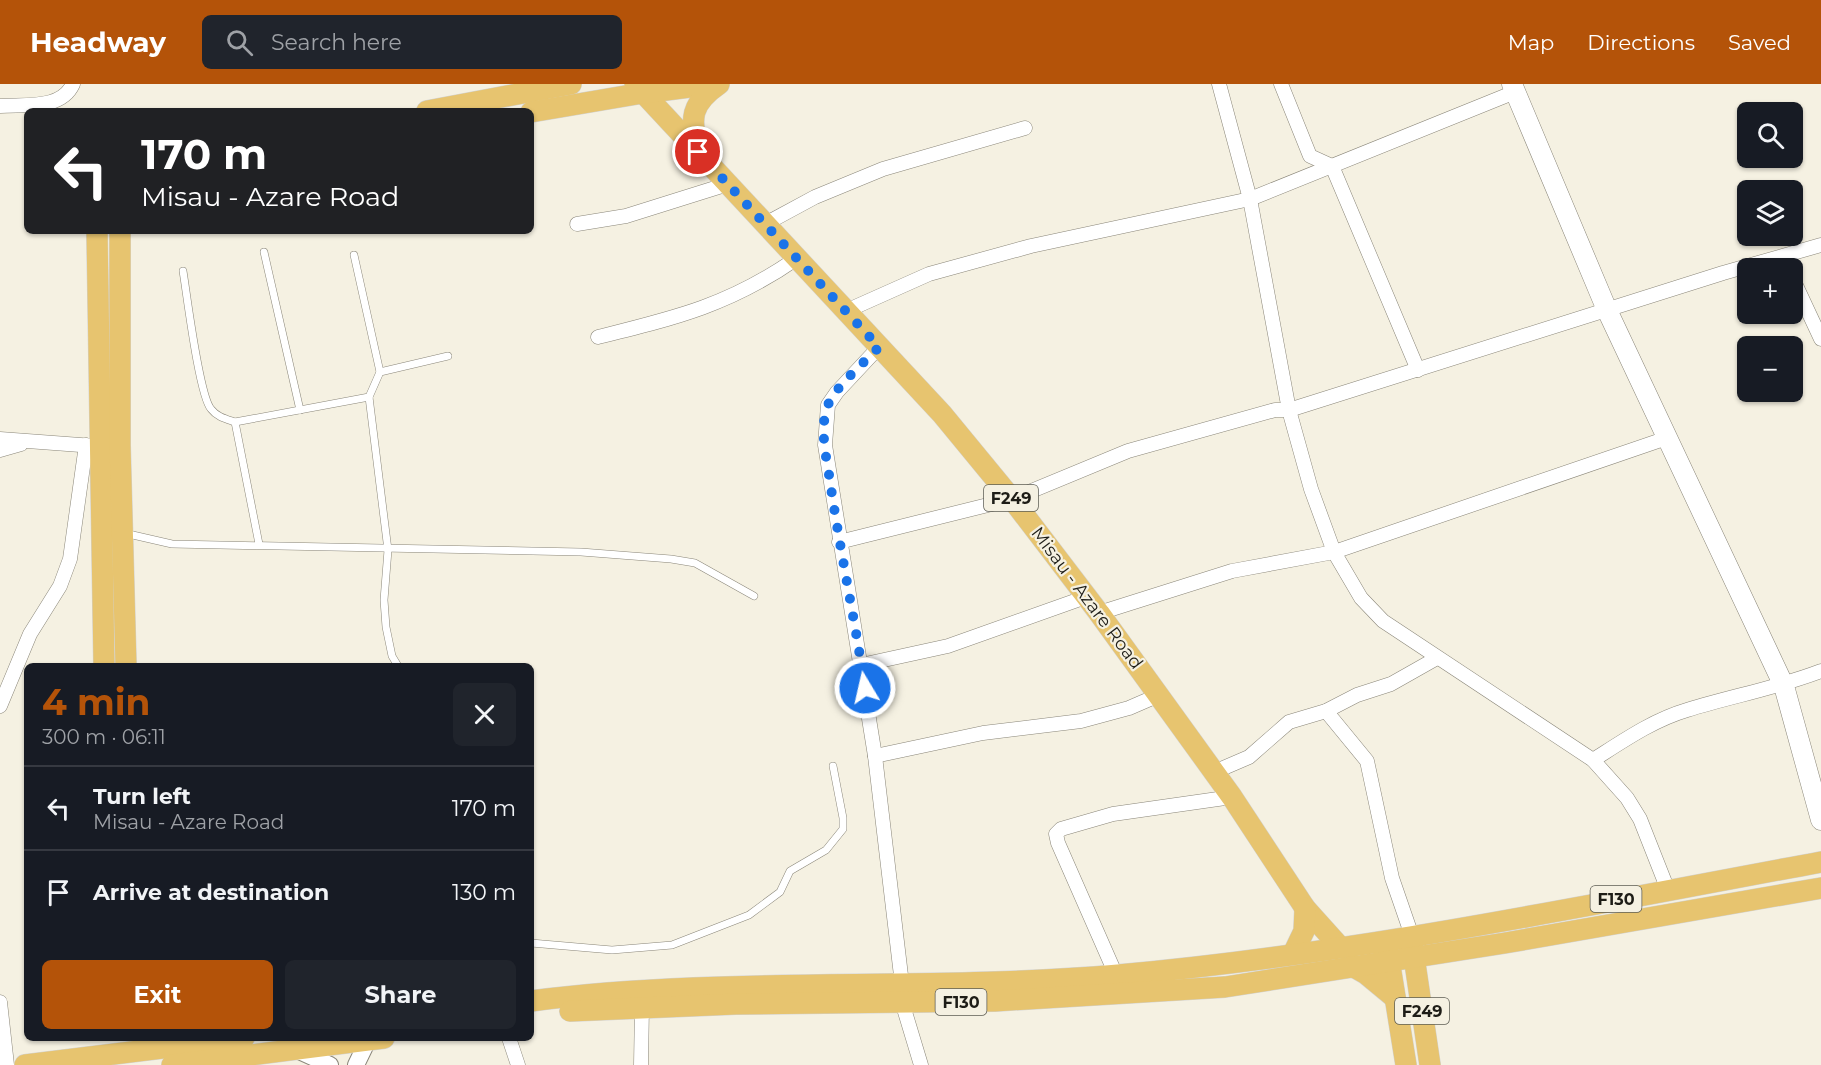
<!DOCTYPE html>
<html lang="en">
<head>
<meta charset="utf-8">
<style>
  body { margin:0; font-family:Montserrat,sans-serif; background:#20242c; color:#f1f3f6; height:100vh; display:flex; flex-direction:column; font-size:22px; white-space:nowrap }
  * { box-sizing:border-box; margin:0 }
  p { font-size:20px; color:#9ea1a6 }
  .icon { flex:none; width:33px; height:33px; fill:none; stroke:currentColor; stroke-width:2; stroke-linecap:round; stroke-linejoin:round }
  .map { position:relative; flex:1; overflow:hidden }
  .drawer { position:absolute; left:24px; top:579px; width:510px; height:378px; display:flex; flex-direction:column; background:#171b24; border-radius:9px; box-shadow:0 2px 4px #0004 }
  .drawer>* { flex:none }
  .guide { position:absolute; left:24px; top:24px; width:510px; height:126px; border-radius:9px; box-shadow:0 2px 4px #0004; background:#202124; color:#fff; overflow:hidden }
  .tools { position:absolute; left:1737px; top:18px; display:grid; gap:12px }
  .tools a { display:grid; place-items:center; width:66px; height:66px; border-radius:9px; background:#171b24; box-shadow:0 2px 4px #0004; font-size:30px }
  .pin { position:absolute; display:grid; place-items:center; width:51px; height:51px; color:#fff; margin:-26px; border:3px solid #fff; border-radius:50%; box-shadow:0 2px 6px #0007 }
  .me { position:absolute; width:66px; margin:-33px; rotate:351deg; stroke-linejoin:round; filter:drop-shadow(0 0 4px #0008) }
  .turn { display:flex; align-items:center; gap:21px; height:126px; padding:0 18px; font-size:27px }
  .turn .icon { width:78px; height:78px; stroke-width:2.5 }
  .turn b { display:block; font-size:42px; line-height:51px }
  .round { display:grid; place-items:center; flex:none; width:63px; height:63px; border-radius:9px; background:#20242c }
  .overview { display:flex; align-items:center; justify-content:space-between; height:102px; padding:0 18px }
  h1 { font-size:36px; font-weight:700; line-height:45px; color:#b45309 }
  .primary-button { display:flex; gap:12px; margin-top:auto; padding:12px 18px }
  .primary-button a { flex:1; height:69px; border-radius:9px; background:#b45309; color:#fff; font-size:24px; font-weight:700; line-height:69px; text-align:center }
  .primary-button a+a { background:#20242c; color:#f1f3f6 }
  ul { padding:0; list-style:none }
  li { display:flex; align-items:center; gap:18px; height:84px; padding:0 18px; border-top:2px solid #363941 }
  li div { flex:1 }
  li b { display:block; font-size:22px }
  li em { font-style:normal }
  header { display:flex; align-items:center; gap:36px; box-sizing:border-box; height:84px; padding:0 30px; background:#b45309; color:#fff }
  header strong { font-size:28px }
  nav { display:flex; gap:33px; margin-inline-start:auto; font-size:21px }
  .search { width:420px; height:54px; background:#20242c; display:flex; align-items:center; gap:15px; box-sizing:border-box; padding:0 21px; border-radius:9px; color:#9ea1a6; font-size:22px }
  .map>svg:first-child { display:block }
  .lines { fill:none; stroke-linecap:round; stroke-linejoin:round }
  .service-casing { stroke:#8a8679; stroke-width:8 }
  .minor-casing { stroke:#8a8679; stroke-width:15 }
  .tertiary-casing { stroke:#8a8679; stroke-width:18 }
  .secondary-casing { stroke:#8a8679; stroke-width:21 }
  .primary-casing { stroke:#d2d2d1; stroke-width:22 }
  .service { stroke:#fff; stroke-width:7 }
  .minor { stroke:#fff; stroke-width:14 }
  .tertiary { stroke:#fff; stroke-width:16 }
  .secondary { stroke:#fff; stroke-width:20 }
  .primary { stroke:#e7c46f; stroke-width:21 }
  .route { stroke:#1a73e8; stroke-width:10; stroke-dasharray:0 18 }
  .labels { text-anchor:middle; dominant-baseline:central; stroke-width:4.5; stroke-linejoin:round; paint-order:stroke }
  .shield { fill:#f5f1e2; stroke:#5e5d54; stroke-width:1.5 }
  .shield-label { font-size:16px; font-weight:bold; fill:#1e1d17 }
  .street-label { font-size:18px; fill:#1e1d17; stroke:#f5f1e2 }
</style>
</head>
<body>
<header>
<strong>Headway</strong>
<div class="search"><svg class="icon" aria-label="search" viewBox="0 0 24 24"><circle cx="10" cy="10" r="6"/><path d="M15 15l6 6"/></svg>Search here</div>
<nav><a>Map</a><a>Directions</a><a>Saved</a></nav>
</header>
<div class="map">
<svg width="1821" height="981" viewBox="0 0 1821 981">
  <rect width="100%" height="100%" fill="#f5f1e2"/>
  <g class="lines">
    <g class="service-casing">
      <g id="service">
        <polyline points="264,168 300,326"/>
        <polyline points="354,171 380,288 369,313 388,466 384,516 386,543 392,572 398,582"/>
        <path d="M183 187C187 211 199 311 211 325 217 333 226 335 235 338L369 313"/>
        <polyline points="380,288 448,272"/>
        <polyline points="235,338 259,460"/>
        <polyline points="124,449 172,460 581,468 671,475 695,479 754,512"/>
        <polyline points="531,859 612,866 672,861 749,831 780,808 790,787 826,766 843,745 843,734 833,682"/>
      </g>
    </g>
    <g class="minor-casing">
      <g id="minor">
        <polyline points="1219,0 1250,115 1289,326 1311,405 1334,468 1361,514 1383,537 1593,676 1627,714 1640,735 1668,806"/>
        <polyline points="1281,0 1310,72 1332,82 1418,286"/>
        <path d="M0 22C25 20 61 26 73 0"/>
        <polyline points="577,140 626,132 728,100"/>
        <polyline points="765,140 815,113 883,85 1025,44"/>
        <polyline points="1792,193 1821,255"/>
        <polyline points="846,227 929,190 1031,162 1250,115 1515,8"/>
        <path d="M598 253C675 234 730 221 797 174"/>
        <polyline points="879,263 837,308 828,321 825,361 875,672 902,900"/>
        <polyline points="0,355 94,362"/>
        <polyline points="0,366 21,360"/>
        <polyline points="839,458 1012,415 1128,367 1275,326 1289,326 1723,189 1821,161"/>
        <polyline points="1099,529 1232,487 1334,468 1667,354"/>
        <polyline points="861,581 948,562 1086,513"/>
        <polyline points="0,622 30,550 60,502 70,475 86,361"/>
        <polyline points="1326,627 1367,677 1392,794 1412,852"/>
        <polyline points="875,672 983,649 1081,637 1129,624 1159,611"/>
        <path d="M1593 676C1623 657 1653 636 1687 626 1732 612 1777 604 1821 587"/>
        <polyline points="1214,688 1249,673 1289,638 1326,627 1357,611 1391,600 1437,574"/>
        <polyline points="1116,891 1058,759 1056,750 1061,745 1113,730 1232,713"/>
        <polyline points="0,918 7,981"/>
        <polyline points="902,918 921,981"/>
        <polyline points="509,954 518,981"/>
        <polyline points="641,981 642,922"/>
      </g>
    </g>
    <g class="tertiary-casing">
      <g id="tertiary">
        <polyline points="297,966 330,981"/>
        <polyline points="356,981 368,956"/>
      </g>
    </g>
    <g class="secondary-casing">
      <polyline id="secondary" points="1512,0 1607,226 1784,602 1821,736"/>
    </g>
    <g class="primary-casing">
      <g id="primary">
        <polyline points="635,0 942,330 1012,415 1099,529 1232,713 1305,824 1341,864"/>
        <polyline points="427,27 571,0"/>
        <polyline points="531,28 643,9 713,0"/>
        <path d="M698 68C690 34 690 20 719 0"/>
        <polyline points="97,147 104,582"/>
        <polyline points="120,147 120,361 126,582"/>
        <polyline points="1412,859 1430,981"/>
        <polyline points="1387,863 1406,981"/>
        <polyline points="1293,870 1304,847 1305,824"/>
        <polyline points="1352,882 1366,890 1395,914"/>
        <path d="M531 917C726 892 923 908 1118 891 1354 870 1588 821 1821 778"/>
        <polyline points="570,927 736,920 995,917 1225,903 1505,859 1821,804"/>
        <polyline points="25,981 244,954"/>
        <polyline points="172,981 384,954"/>
      </g>
    </g>
    <use href="#service" class="service"/>
    <use href="#minor" class="minor"/>
    <use href="#tertiary" class="tertiary"/>
    <use href="#secondary" class="secondary"/>
    <use href="#primary" class="primary"/>
  </g>
  <g class="lines">
    <path class="route" d="M698 68 879 263C865 278 835 303 828 321 818 346 828 379 831 404 841 471 855 537 865 604"/>
  </g>
  <g class="labels">
    <g class="shield">
      <rect x="984" y="401" width="54" height="26" rx="4.5"/>
      <rect x="1590.5" y="802" width="51" height="26" rx="4.5"/>
      <rect x="935.5" y="905" width="51" height="26" rx="4.5"/>
      <rect x="1395" y="914" width="54" height="26" rx="4.5"/>
    </g>
    <g class="shield-label">
      <text x="1011" y="414">F249</text>
      <text x="1616" y="815">F130</text>
      <text x="961" y="918">F130</text>
      <text x="1422" y="927">F249</text>
    </g>
    <g class="street-label">
      <text transform="translate(1087 514) rotate(53)">Misau - Azare Road</text>
    </g>
  </g>
</svg>
<div class="tools">
<a><svg class="icon" aria-label="search" viewBox="0 0 24 24"><circle cx="10" cy="10" r="6"/><path d="M15 15l6 6"/></svg></a>
<a><svg class="icon" aria-label="layers" viewBox="0 0 24 24"><path d="M12 4l9 5-9 5-9-5zM3 14l9 5 9-5"/></svg></a>
<a>+</a>
<a>−</a>
</div>
<div class="pin" style="left:698px;top:68px;background:#d93025"><svg class="icon" aria-label="arrive" viewBox="0 0 24 24"><path d="M6 21V4h12l-3 4 3 4H6"/></svg></div>
<svg class="me" style="left:865px;top:604px" viewBox="-20 -20 40 40"><circle r="17" fill="#1a73e8" stroke="#fff" stroke-width="3"/><path d="M0-11L8 9 0 5-8 9z" fill="#fff"/></svg>
<div class="guide">
<div class="turn"><svg class="icon" aria-label="left" viewBox="0 0 24 24"><path d="M17 20v-9H6M10 6l-5 5 5 5"/></svg><div><b>170 m</b>Misau - Azare Road</div></div>
</div>
<section class="drawer">
<div class="overview"><div><h1>4 min</h1><p>300 m · 06:11</p></div><a class="round"><svg class="icon" aria-label="close" viewBox="0 0 24 24"><path d="M6 6l12 12M18 6L6 18"/></svg></a></div>
<ul>
<li><svg class="icon" aria-label="left" viewBox="0 0 24 24"><path d="M17 20v-9H6M10 6l-5 5 5 5"/></svg><div><b>Turn left</b><p>Misau - Azare Road</p></div><em>170 m</em></li>
<li><svg class="icon" aria-label="arrive" viewBox="0 0 24 24"><path d="M6 21V4h12l-3 4 3 4H6"/></svg><div><b>Arrive at destination</b></div><em>130 m</em></li>
</ul>
<div class="primary-button"><a>Exit</a><a>Share</a></div>
</section>
</div>
</body>
</html>
